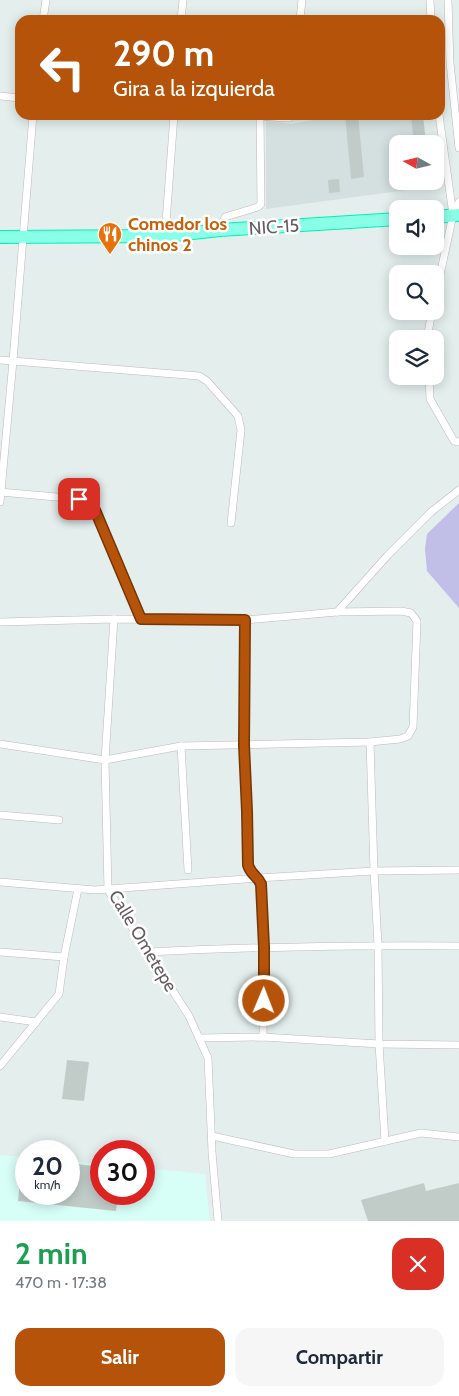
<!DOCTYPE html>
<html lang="es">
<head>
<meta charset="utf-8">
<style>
  body { margin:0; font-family:Cabin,sans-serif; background:#f6f6f7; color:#1f2937; height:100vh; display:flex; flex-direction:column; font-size:19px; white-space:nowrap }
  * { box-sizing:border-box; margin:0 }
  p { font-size:16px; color:#747a83 }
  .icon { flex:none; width:28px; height:28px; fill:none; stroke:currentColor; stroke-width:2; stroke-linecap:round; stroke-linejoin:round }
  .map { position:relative; height:1221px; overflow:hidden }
  .panel { display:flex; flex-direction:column; background:#fff; flex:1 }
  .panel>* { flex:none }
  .banner { position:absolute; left:15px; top:15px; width:430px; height:105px; border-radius:15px; box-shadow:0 2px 12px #0003; background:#b45309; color:#fff; overflow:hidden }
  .needle { width:32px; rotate:278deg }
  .buttons { position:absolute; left:389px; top:135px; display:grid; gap:10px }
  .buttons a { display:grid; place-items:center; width:55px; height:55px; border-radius:10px; background:#fff; box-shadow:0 2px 12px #0003; font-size:25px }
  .speed { position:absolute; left:15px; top:1140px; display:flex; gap:10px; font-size:25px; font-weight:700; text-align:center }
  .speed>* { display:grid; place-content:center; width:65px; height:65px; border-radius:50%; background:#fff; box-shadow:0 2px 12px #0003; line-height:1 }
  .speed small { font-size:12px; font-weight:400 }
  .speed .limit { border:8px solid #d22; background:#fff; color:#111 }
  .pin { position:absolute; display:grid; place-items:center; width:42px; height:42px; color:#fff; margin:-21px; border-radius:10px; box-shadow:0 2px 8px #0006 }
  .me { position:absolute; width:55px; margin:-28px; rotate:1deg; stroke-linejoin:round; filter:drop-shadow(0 0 4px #0008) }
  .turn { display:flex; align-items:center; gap:18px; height:105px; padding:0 15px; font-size:22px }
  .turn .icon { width:65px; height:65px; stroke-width:2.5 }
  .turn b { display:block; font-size:35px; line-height:42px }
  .round { display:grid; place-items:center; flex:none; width:52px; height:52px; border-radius:15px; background:#f6f6f7 }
  .headline { display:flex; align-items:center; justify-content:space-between; height:85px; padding:0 15px }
  h1 { font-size:30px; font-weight:800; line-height:38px; color:#1e9e55 }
  .primary-button { display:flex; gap:10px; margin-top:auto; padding:10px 15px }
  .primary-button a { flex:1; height:58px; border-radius:15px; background:#b45309; color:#fff; font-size:20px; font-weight:800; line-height:58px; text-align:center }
  .primary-button a+a { background:#f6f6f7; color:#1f2937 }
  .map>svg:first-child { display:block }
  .commercial { fill:#d8fef8 }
  .education { fill:#d4e0df }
  .green { fill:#c1bfe7 }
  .building { fill:#c1ccc9 }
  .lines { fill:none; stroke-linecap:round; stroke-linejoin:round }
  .street-casing { stroke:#c0b8bb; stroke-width:8 }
  .highway-casing { stroke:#00f1b5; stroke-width:14 }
  .street { stroke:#fff; stroke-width:7 }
  .highway { stroke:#8affe8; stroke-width:12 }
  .route-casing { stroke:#753606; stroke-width:12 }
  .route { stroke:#b45309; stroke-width:9 }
  .labels { text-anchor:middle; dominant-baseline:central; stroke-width:5; stroke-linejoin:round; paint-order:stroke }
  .food-label { font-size:18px; font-weight:bold; fill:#c56008; stroke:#fff; text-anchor:start }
  .street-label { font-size:18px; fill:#645b5f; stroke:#fff }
</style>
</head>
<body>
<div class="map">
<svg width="459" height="1221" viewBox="0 0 459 1221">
  <rect width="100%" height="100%" fill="#e3eeed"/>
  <polygon class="commercial" points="0,1155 26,1157 26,1194 69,1194 69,1161 101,1164 101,1194 144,1194 144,1168 205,1174 210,1221 0,1221"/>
  <polygon class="education" points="339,115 422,115 425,144 398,144 398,181 429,181 429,187 266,209 266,121 291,124"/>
  <polygon class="green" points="459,503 459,608 427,571 425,549 427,534"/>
  <g class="building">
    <polygon points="345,115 358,115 364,177 351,179"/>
    <polygon points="411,115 423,115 426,144 414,144"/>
    <polygon points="339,179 340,192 329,193 328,180"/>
    <polygon points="67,1060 89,1062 84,1101 62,1099"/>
    <polygon points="69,1163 101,1167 101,1194 118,1194 116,1211 18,1201 21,1172 26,1173 26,1194 69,1194"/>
    <polygon points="424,1183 426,1191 459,1183 459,1221 368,1221 361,1200"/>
  </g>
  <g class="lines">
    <g class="street-casing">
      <g id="street">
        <polyline points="430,0 431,20"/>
        <polyline points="448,0 450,63 459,148"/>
        <polyline points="43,20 46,0"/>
        <polyline points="181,20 183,0"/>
        <polyline points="300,20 302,0"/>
        <polyline points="0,96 20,98"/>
        <polyline points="244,115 285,118 289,118 291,115"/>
        <polyline points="439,115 453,215"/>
        <polyline points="220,230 225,217 258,207 261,204 260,116"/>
        <polyline points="165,236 174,115"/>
        <polyline points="435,298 453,215 459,202"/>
        <polyline points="427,339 432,311"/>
        <polyline points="0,360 199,376 207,381 238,416 241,430 231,523"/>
        <polyline points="429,376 430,399 454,441 459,442"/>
        <polyline points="0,492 79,499 88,503 95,510 141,619"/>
        <polyline points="0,502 13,361 33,115"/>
        <polyline points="337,612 388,555 431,512 459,490"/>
        <polyline points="114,619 105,760 108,890 189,1016 208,1058 212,1152 218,1221"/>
        <polyline points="245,620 244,745 247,811 247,865 250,872 258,878 261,885 262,894 264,947 263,1037"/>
        <polyline points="0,622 114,619 245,620 337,612 401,611 411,613 417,621 413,727 408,736 400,739 370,742 181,746 105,760 0,744"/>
        <polyline points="370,742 374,871 378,945 379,1044 385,1141"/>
        <polyline points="181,746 188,870"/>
        <polyline points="0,815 59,820"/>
        <polyline points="0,882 95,890 258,878 374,871 459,870"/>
        <polyline points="0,952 64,957"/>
        <path d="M147 952C251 947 355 945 459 946"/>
        <polyline points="0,1017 36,1022"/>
        <polyline points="199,1038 263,1037 379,1044 459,1045"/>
        <polyline points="0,1066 59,994 64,957 78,889"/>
        <polyline points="212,1136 294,1154 329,1154 421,1133 459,1137"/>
      </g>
    </g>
    <g class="highway-casing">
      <g id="highway">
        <polyline points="435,217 459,215"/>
        <polyline points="0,237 165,236 220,230 398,219"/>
      </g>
    </g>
    <use href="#street" class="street"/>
    <use href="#highway" class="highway"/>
  </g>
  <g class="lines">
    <g class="route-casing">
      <path id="route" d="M79 499 88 503 95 510 141 619 245 620 244 745 247 811 248 865C251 875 257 875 261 884L264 947V1001"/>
    </g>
    <use href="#route" class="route"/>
  </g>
  <defs>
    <g id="restaurant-pin" transform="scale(1.25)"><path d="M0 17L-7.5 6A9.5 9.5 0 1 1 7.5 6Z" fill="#e8710a" stroke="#fff"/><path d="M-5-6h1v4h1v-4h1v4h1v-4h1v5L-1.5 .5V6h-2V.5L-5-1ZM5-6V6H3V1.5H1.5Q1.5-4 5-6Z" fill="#fff"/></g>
  </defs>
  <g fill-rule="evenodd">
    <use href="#restaurant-pin" x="110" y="234"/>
  </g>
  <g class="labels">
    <g class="food-label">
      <text x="128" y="224">Comedor los<tspan x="128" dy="21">chinos 2</tspan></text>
    </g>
    <g class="street-label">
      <text transform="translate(274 227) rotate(-4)">NIC-15</text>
      <text transform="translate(143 941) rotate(59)">Calle Ometepe</text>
    </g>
  </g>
</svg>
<div class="buttons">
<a><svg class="needle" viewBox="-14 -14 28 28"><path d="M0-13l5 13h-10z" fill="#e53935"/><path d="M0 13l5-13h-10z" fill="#747a83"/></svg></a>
<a><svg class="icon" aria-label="sound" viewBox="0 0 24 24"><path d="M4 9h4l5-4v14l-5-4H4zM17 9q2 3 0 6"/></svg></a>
<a><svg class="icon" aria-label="search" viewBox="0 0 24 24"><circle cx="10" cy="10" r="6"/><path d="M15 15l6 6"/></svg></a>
<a><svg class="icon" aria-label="layers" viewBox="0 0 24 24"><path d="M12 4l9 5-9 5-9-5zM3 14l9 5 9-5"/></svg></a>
</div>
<div class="speed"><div>20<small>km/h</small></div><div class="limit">30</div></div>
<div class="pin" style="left:79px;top:499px;background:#d93025"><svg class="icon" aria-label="arrive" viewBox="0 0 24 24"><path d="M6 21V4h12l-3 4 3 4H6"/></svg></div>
<svg class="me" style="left:264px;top:1001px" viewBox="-20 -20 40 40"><circle r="17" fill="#b45309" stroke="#fff" stroke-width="3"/><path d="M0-11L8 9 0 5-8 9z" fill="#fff"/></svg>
<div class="banner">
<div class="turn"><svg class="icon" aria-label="left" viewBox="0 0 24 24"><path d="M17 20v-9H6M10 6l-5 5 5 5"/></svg><div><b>290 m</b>Gira a la izquierda</div></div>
</div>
</div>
<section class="panel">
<div class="headline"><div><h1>2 min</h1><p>470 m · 17:38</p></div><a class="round" style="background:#d93025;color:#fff"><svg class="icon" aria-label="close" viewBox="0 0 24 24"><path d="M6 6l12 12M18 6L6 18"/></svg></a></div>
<div class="primary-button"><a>Salir</a><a>Compartir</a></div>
</section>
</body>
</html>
